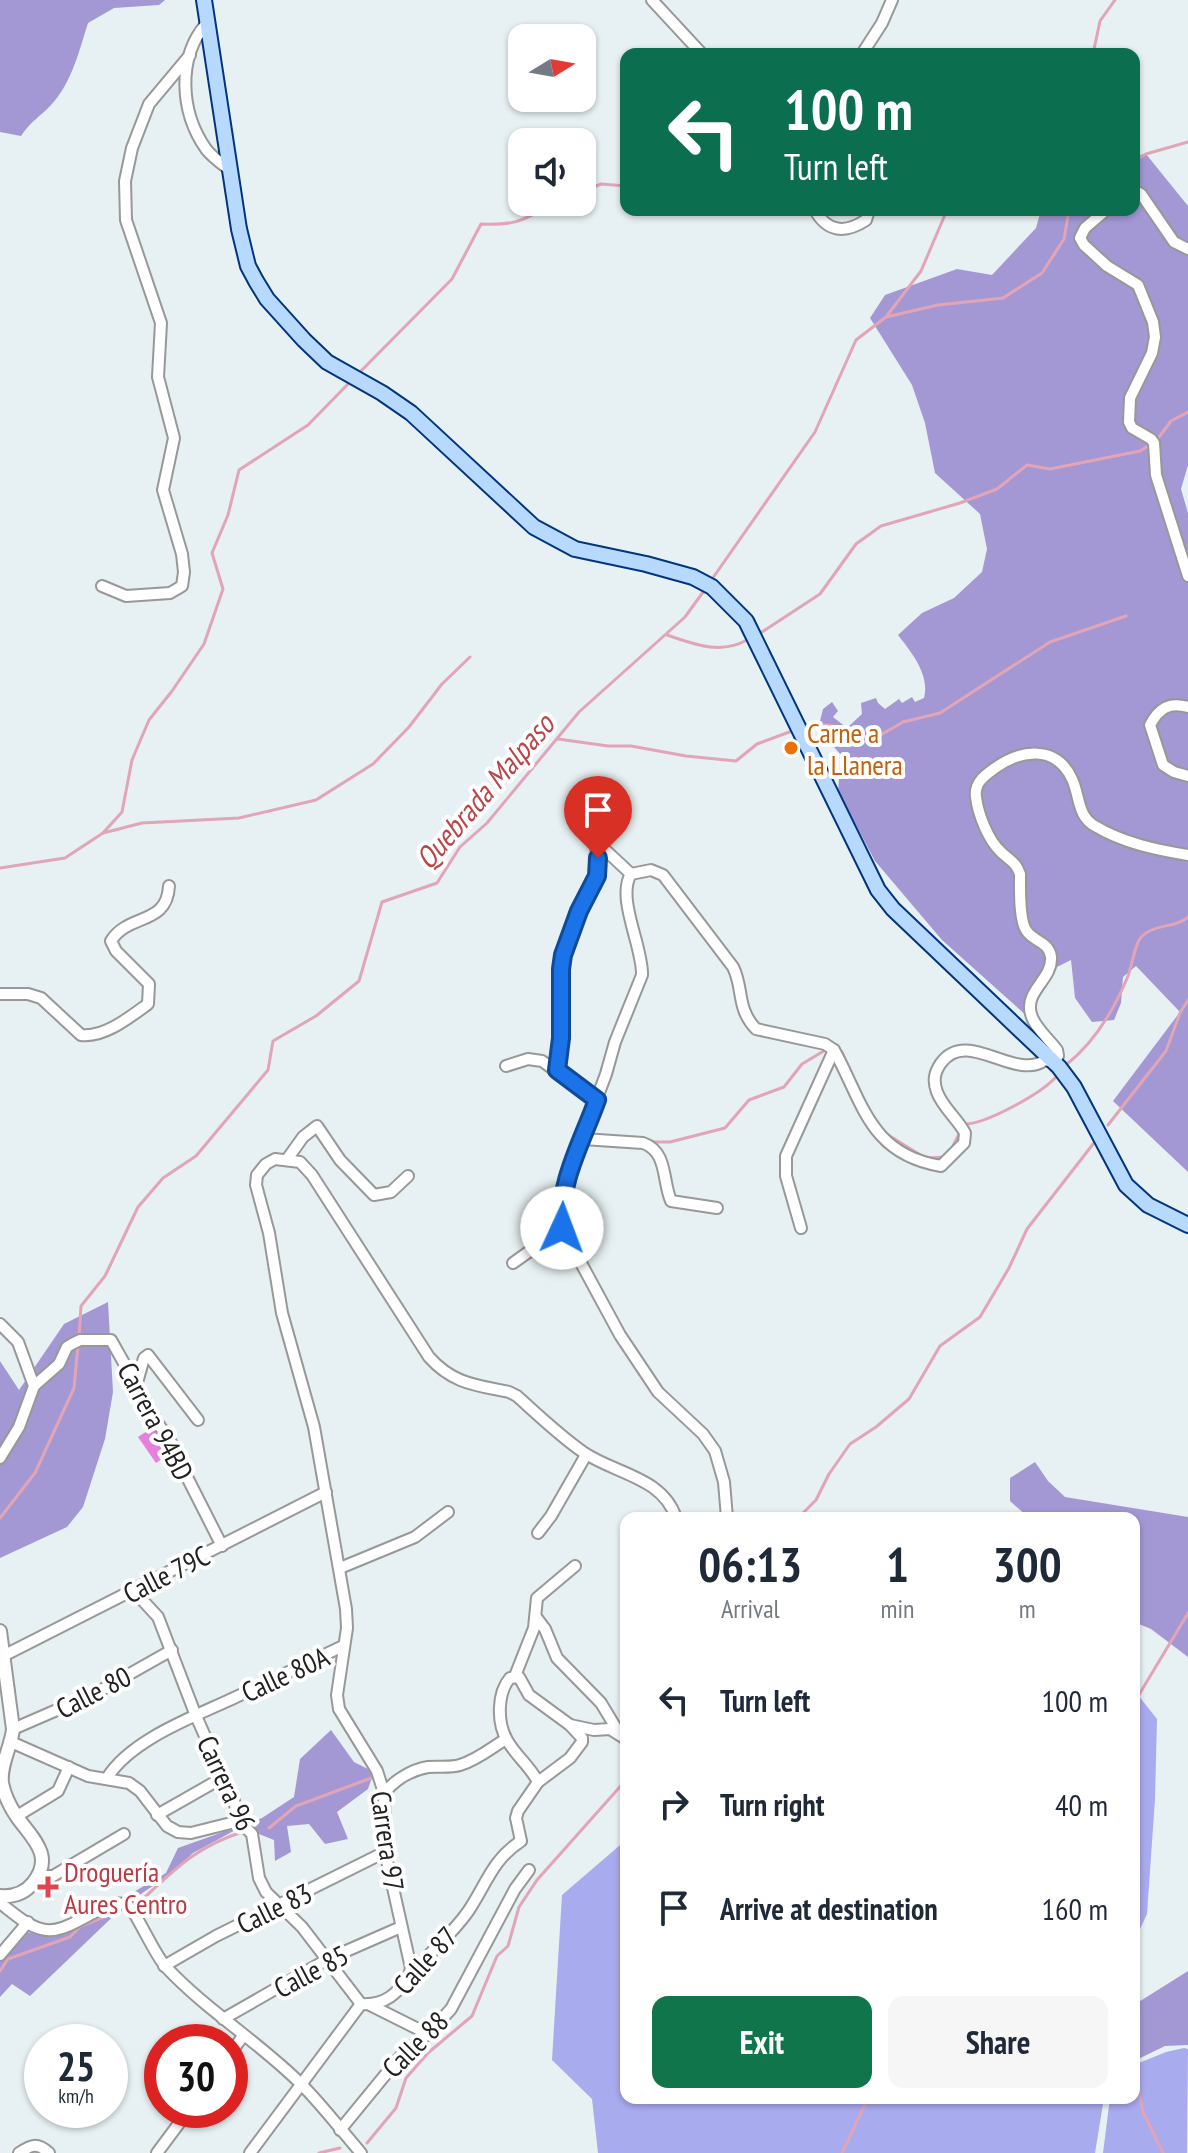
<!DOCTYPE html>
<html lang="en">
<head>
<meta charset="utf-8">
<style>
  body { margin:0; font-family:"PT Sans Narrow",sans-serif; background:#f6f6f7; color:#1f2937; height:100vh; display:flex; flex-direction:column; font-size:30px; white-space:nowrap }
  * { box-sizing:border-box; margin:0 }
  p { font-size:26px; color:#747a83 }
  .icon { flex:none; width:44px; height:44px; fill:none; stroke:currentColor; stroke-width:2; stroke-linecap:round; stroke-linejoin:round }
  .map { position:relative; flex:1; overflow:hidden }
  .details { position:absolute; left:620px; top:1512px; width:520px; height:592px; display:flex; flex-direction:column; background:#fff; border-radius:16px; box-shadow:0 2px 6px #0004 }
  .details>* { flex:none }
  .guide { position:absolute; left:620px; top:48px; width:520px; height:168px; border-radius:16px; box-shadow:0 2px 6px #0004; background:#0b6e4f; color:#fff; overflow:hidden }
  .needle { width:52px; rotate:79deg }
  .buttons { position:absolute; left:508px; top:24px; display:grid; gap:16px }
  .buttons a { display:grid; place-items:center; width:88px; height:88px; border-radius:16px; background:#fff; box-shadow:0 2px 6px #0004; font-size:40px }
  .speed { position:absolute; left:24px; top:2024px; display:flex; gap:16px; font-size:40px; font-weight:700; text-align:center }
  .speed>* { display:grid; place-content:center; width:104px; height:104px; border-radius:50%; background:#fff; box-shadow:0 2px 6px #0004; line-height:1 }
  .speed small { font-size:20px; font-weight:400 }
  .speed .limit { border:12px solid #d22; background:#fff; color:#111 }
  .pin { position:absolute; display:grid; place-items:center; width:68px; height:68px; color:#fff; margin:-82px -34px; border-radius:50% 50% 50% 0; rotate:-45deg; box-shadow:0 0 8px #0007 }
  .pin .icon { rotate:45deg }
  .me { position:absolute; width:88px; margin:-44px; rotate:2deg; stroke-linejoin:round; filter:drop-shadow(0 0 6px #0008) }
  .turn { display:flex; align-items:center; gap:28px; height:168px; padding:0 32px; font-size:36px }
  .turn .icon { width:104px; height:104px; stroke-width:2.5 }
  .turn b { display:block; font-size:56px; line-height:68px }
  .eta { display:flex; justify-content:space-evenly; align-items:center; height:136px; text-align:center }
  .eta b { font-size:48px; font-weight:800; line-height:56px }
  .action { display:flex; gap:16px; margin-top:auto; padding:16px 32px }
  .action a { flex:1; height:92px; border-radius:16px; background:#11754b; color:#fff; font-size:32px; font-weight:800; line-height:92px; text-align:center }
  .action a+a { background:#f6f6f7; color:#1f2937 }
  ul { padding:0; list-style:none }
  li { display:flex; align-items:center; gap:24px; height:104px; padding:0 32px }
  li div { flex:1 }
  li b { display:block; font-size:30px }
  li em { font-style:normal }
  .map>svg:first-child { display:block }
  .grass { fill:#a9abef }
  .forest { fill:#a398d4 }
  .pitch { fill:#e67fdd }
  .lines { fill:none; stroke-linecap:round; stroke-linejoin:round }
  .stream { stroke:#e2a4b7; stroke-width:3 }
  .minor-casing { stroke:#989898; stroke-width:14 }
  .tertiary-casing { stroke:#989898; stroke-width:16 }
  .secondary-casing { stroke:#00357f; stroke-width:18 }
  .minor { stroke:#fff; stroke-width:10 }
  .tertiary { stroke:#fff; stroke-width:12 }
  .secondary { stroke:#b8d9fe; stroke-width:14 }
  .route-casing { stroke:#114b97; stroke-width:20 }
  .route { stroke:#1a73e8; stroke-width:14 }
  .food-dot { fill:#e8710a; stroke:#fff; stroke-width:3 }
  .health-dot { fill:#e0444e; stroke:#fff; stroke-width:3 }
  .labels { text-anchor:middle; dominant-baseline:central; stroke-width:8; stroke-linejoin:round; paint-order:stroke }
  .food-label { font-size:28px; fill:#c56008; stroke:#fff; text-anchor:start }
  .street-label { font-size:28px; fill:#212121; stroke:#fff }
  .health-label { font-size:28px; fill:#be3a42; stroke:#fff; text-anchor:start }
  .water-label { font-size:30px; font-style:italic; fill:#b94547; stroke:#fff }
</style>
</head>
<body>
<div class="map">
<svg width="1188" height="2153" viewBox="0 0 1188 2153">
  <rect width="100%" height="100%" fill="#e7f0f2"/>
  <g class="grass">
    <polygon points="1134,1690 1157,1719 1155,1799 1147,1914 1134,1942"/>
    <polygon points="626,1840 626,2098 1104,2098 1095,2153 598,2153 592,2099 552,2060 562,1895"/>
    <polygon points="1184,2048 1188,2049 1187,2153 1103,2153 1110,2098 1134,2098 1134,2065 1166,2052"/>
  </g>
  <g class="forest">
    <path d="M0 0H165L159 5 114 8 88 23C79 51 72 82 52 104 40 117 32 120 21 136L0 132Z"/>
    <path d="M1146 154 1188 206V465L1181 489 1188 513V1172L1113 1101 1180 1012 1136 966 1123 977 1121 1003 1114 1020 1092 1022 1075 998 1071 960 1057 967 1028 1017 942 940 875 861 838 791 841 755 818 729 823 709 832 702 838 711 833 717 847 728 862 714 861 703 876 698 878 703 885 709 899 699 902 703 912 697 915 702 924 698C930 675 912 653 898 635L922 613 954 598 982 572 987 549 980 514 935 473 925 423 912 385 870 318 885 295 957 269 992 275 1036 228 1041 210H1134V156Z"/>
    <polygon points="108,1302 113,1392 105,1439 83,1507 67,1527 0,1558 0,1361 19,1390 64,1324"/>
    <polygon points="1035,1462 1048,1481 1065,1497 1188,1517 1188,1657 1151,1629 1134,1622 1134,1518 1029,1518 1010,1501 1010,1478"/>
    <polygon points="331,1730 354,1762 374,1772 368,1789 337,1812 348,1839 325,1844 309,1824 287,1826 291,1852 275,1861 274,1840 241,1827 193,1853 169,1875 126,1904 30,1996 12,1984 0,1997 0,1958 20,1933 57,1931 115,1903 166,1873 178,1848 262,1818 294,1797 300,1759"/>
    <polygon points="1188,1971 1188,2045 1165,2046 1134,2061 1134,2005"/>
  </g>
  <polygon class="pitch" points="155,1426 172,1452 156,1463 138,1437"/>
  <g class="lines">
    <g class="stream">
      <polyline points="1093,54 1100,21 1115,0"/>
      <polyline points="1134,161 1146,154 1188,142"/>
      <polyline points="582,192 601,184 626,186"/>
      <polyline points="886,317 921,271 947,210"/>
      <path d="M360 372 452 279 481 224C522 226 525 217 559 202"/>
      <polyline points="1156,441 1171,421 1188,412"/>
      <polyline points="710,582 815,432 856,340 886,317 938,305 1003,298 1042,273 1064,239 1069,210"/>
      <polyline points="762,632 820,594 856,544 881,526 960,503 997,489 1027,465 1050,469 1140,451 1151,444"/>
      <path d="M667 635C694 644 720 655 747 640"/>
      <path d="M808 725C832 722 851 730 872 740L903 722 940 713 1050 642 1126 616"/>
      <polyline points="558,739 608,746 631,746 686,756 736,761 757,744 792,731"/>
      <polyline points="103,833 142,823 239,818 316,800 373,764 409,727 442,684 470,657"/>
      <polyline points="0,868 65,858 103,833 122,812 132,760 149,720 172,691 204,644 223,589 212,553 228,515 239,470 308,425 348,384"/>
      <polyline points="842,1052 858,1089"/>
      <path d="M1066 1065C1095 1042 1114 1010 1128 976 1132 965 1134 950 1139 940 1150 923 1175 929 1188 917"/>
      <path d="M967 1124C989 1122 1040 1094 1055 1078"/>
      <polyline points="1108,1125 1166,1051 1180,1013 1188,1000"/>
      <polyline points="888,1135 922,1156"/>
      <polyline points="650,1142 670,1142 725,1128 749,1100 784,1087 802,1064 827,1049"/>
      <polyline points="950,1152 961,1130"/>
      <polyline points="929,1158 945,1157"/>
      <polyline points="79,1338 81,1306 105,1276 138,1207 163,1178 196,1156 268,1070 273,1041 316,1016 359,981 382,902 437,883 460,847 487,823 579,712 685,617 706,588"/>
      <polyline points="0,1518 35,1473 74,1388 78,1346"/>
      <polyline points="798,1518 816,1500 829,1474 850,1444 876,1427 909,1399 940,1346 980,1317 1009,1268 1027,1229 1097,1139"/>
      <polyline points="1134,1703 1188,1613"/>
      <polyline points="269,1828 296,1806 374,1777"/>
      <path d="M143 1899C178 1866 198 1846 245 1831"/>
      <polyline points="0,1971 8,1959 70,1937 81,1926 124,1909"/>
      <polyline points="1134,2068 1143,2112 1163,2153"/>
      <polyline points="367,2143 396,2108 406,2078 428,2053 472,2016 497,1956 508,1946 519,1907 537,1880 626,1780"/>
      <polyline points="319,2153 340,2148"/>
      <polyline points="842,2153 868,2098"/>
    </g>
    <g class="minor-casing">
      <g id="minor">
        <polyline points="652,0 702,54"/>
        <path d="M206 24C177 58 180 112 206 149 212 157 222 164 230 170"/>
        <polyline points="862,54 882,23 892,0"/>
        <polyline points="1134,190 1141,194 1174,242 1188,249"/>
        <path d="M815 210C827 232 845 234 866 220L869 210"/>
        <polyline points="1106,210 1085,228 1080,238 1084,245 1107,266 1138,285 1153,322 1155,337 1152,353 1130,398 1129,422 1132,428 1151,439 1154,443 1156,475 1188,576"/>
        <polyline points="102,586 126,596 170,593 182,586 184,572 182,554 163,490 174,438 158,377 161,323 126,220 125,181 132,148 149,104 190,55"/>
        <path d="M1188 707C1169 702 1159 708 1150 725L1163 765 1174 772 1188 776"/>
        <path d="M0 994H28L41 998 81 1035C104 1038 130 1017 148 1004L149 984 116 951 111 941C128 913 167 926 169 886"/>
        <polyline points="506,1066 528,1059 542,1061 597,1100"/>
        <polyline points="557,1070 561,1038 561,969 579,911 597,876 599,868 596,848 602,847 631,874"/>
        <path d="M583 1139 643 1143C668 1152 662 1180 671 1201L717 1208"/>
        <polyline points="288,1158 303,1137 317,1126 340,1160 374,1195 391,1192 408,1176"/>
        <polyline points="801,1228 786,1176 786,1156 834,1050"/>
        <polyline points="513,1263 562,1228"/>
        <polyline points="0,1324 18,1342 34,1386 19,1427 0,1458"/>
        <polyline points="34,1386 59,1364 67,1347 72,1344 80,1340 111,1340 157,1422 176,1450 188,1479 222,1546"/>
        <polyline points="136,1386 144,1358 148,1355 198,1420"/>
        <path d="M727 1518 724 1482 715 1451 703 1434 658 1392 620 1335 562 1228 560 1207 563 1189 606 1074 615 1042 642 975C643 947 616 898 631 874L651 870 663 875 733 967C744 989 736 1008 756 1029L825 1044 834 1050C863 1102 869 1154 941 1166L964 1143 965 1133C957 1118 943 1108 937 1092 933 1081 934 1073 941 1063 967 1027 1015 1082 1045 1060L1054 1062 1058 1056 1057 1050C1049 1039 1034 1027 1031 1014 1024 991 1053 979 1051 957 1049 941 1033 942 1026 930 1019 920 1020 887 1020 874 1016 862 1009 860 1001 852 988 840 978 814 976 797 974 783 984 776 995 768 1020 750 1056 744 1072 779 1080 796 1077 816 1095 826 1123 843 1157 850 1188 855"/>
        <polyline points="538,1533 551,1516 586,1455"/>
        <polyline points="340,1568 415,1537 448,1512"/>
        <polyline points="134,1591 158,1617 196,1716 234,1801 239,1821 252,1834 259,1878 266,1892 302,1927 361,2004"/>
        <polyline points="536,1617 545,1629 557,1658 601,1703 619,1733"/>
        <polyline points="5,1655 326,1492"/>
        <polyline points="515,1676 534,1628 537,1598 575,1566"/>
        <polyline points="13,1729 96,1693 172,1650"/>
        <polyline points="11,1742 88,1776 129,1783 140,1791 167,1826 178,1832 191,1833 239,1821"/>
        <path d="M107 1778C131 1739 196 1716 236 1697 272 1680 307 1663 343 1646"/>
        <path d="M538 1782C530 1766 515 1755 507 1740 497 1723 497 1693 510 1678L519 1677 529 1695 570 1725 594 1730 610 1729 626 1739"/>
        <path d="M384 1793C395 1780 411 1770 428 1767 439 1766 450 1768 460 1765 477 1760 491 1748 506 1739"/>
        <polyline points="157,1815 222,1778"/>
        <polyline points="17,1816 58,1791 69,1767"/>
        <polyline points="37,1876 53,1876 124,1834"/>
        <path d="M0 1903C12 1912 26 1925 41 1929 69 1938 105 1895 127 1905 134 1907 155 1956 166 1967 206 2010 259 2042 301 2084 322 2105 341 2130 361 2153"/>
        <polyline points="0,1955 28,1922"/>
        <polyline points="164,1966 216,1936 385,1852"/>
        <path d="M408 1979 411 1968 385 1852 384 1793 377 1771 339 1709 337 1695 347 1628 346 1609 314 1427 282 1313 269 1233 256 1185 257 1175 266 1164 275 1159 300 1162 312 1175 429 1357C453 1384 476 1385 509 1392L517 1396C538 1415 560 1436 583 1452 615 1474 663 1477 676 1518"/>
        <path d="M361 2004C392 2006 401 1986 419 1966 436 1946 455 1931 469 1910 487 1883 492 1860 521 1841L516 1818 518 1811 538 1782 570 1758 582 1742V1738L570 1725"/>
        <polyline points="370,2005 428,2034"/>
        <polyline points="223,2019 328,1959 401,1927"/>
        <polyline points="230,2054 243,2036"/>
        <polyline points="340,2130 404,2052 428,2034 451,2009 515,1889 529,1870"/>
        <path d="M19 2153C31 2145 37 2142 49 2153"/>
        <polyline points="157,2153 189,2110"/>
        <polyline points="250,2153 361,2004"/>
      </g>
    </g>
    <g class="tertiary-casing">
      <path id="tertiary" d="M0 1631 13 1729C11 1748 0 1764 2 1783 4 1794 11 1808 17 1817 32 1838 55 1856 33 1883 25 1893 13 1897 0 1896"/>
    </g>
    <g class="secondary-casing">
      <polyline id="secondary" points="204,0 239,229 248,266 256,281 267,299 304,340 327,362 382,393 411,413 534,527 575,549 646,564 693,577 712,587 746,621 878,890 893,909 1059,1067 1074,1087 1126,1185 1148,1205 1188,1225"/>
    </g>
    <use href="#minor" class="minor"/>
    <use href="#tertiary" class="tertiary"/>
    <use href="#secondary" class="secondary"/>
  </g>
  <g class="lines">
    <g class="route-casing">
      <path id="route" d="M562 1228C558 1183 582 1142 597 1100L557 1070 561 1038V969L563 955 579 911 597 876 598 858"/>
    </g>
    <use href="#route" class="route"/>
  </g>
  <circle class="food-dot" cx="791" cy="748" r="8"/>
  <path class="health-dot" d="M44 1875h8v8h8v8h-8v8h-8v-8h-8v-8h8z"/>
  <g class="labels">
    <g class="food-label">
      <text x="807" y="732">Carne a<tspan x="807" dy="32">la Llanera</tspan></text>
    </g>
    <g class="street-label">
      <text transform="translate(156 1421) rotate(62)">Carrera 94BD</text>
      <text transform="translate(166 1574) rotate(-27)">Calle 79C</text>
      <text transform="translate(285 1674) rotate(-25)">Calle 80A</text>
      <text transform="translate(93 1692) rotate(-27)">Calle 80</text>
      <text transform="translate(227 1783) rotate(65)">Carrera 96</text>
      <text transform="translate(388 1841) rotate(82)">Carrera 97</text>
      <text transform="translate(274 1908) rotate(-26)">Calle 83</text>
      <text transform="translate(425 1960) rotate(-48)">Calle 87</text>
      <text transform="translate(311 1971) rotate(-28)">Calle 85</text>
      <text transform="translate(415 2044) rotate(-45)">Calle 88</text>
    </g>
    <g class="health-label">
      <text x="64" y="1871">Droguería<tspan x="64" dy="32">Aures Centro</tspan></text>
    </g>
    <g class="water-label">
      <text transform="translate(484 791) rotate(-49)">Quebrada Malpaso</text>
    </g>
  </g>
</svg>
<div class="buttons">
<a><svg class="needle" viewBox="-14 -14 28 28"><path d="M0-13l5 13h-10z" fill="#e53935"/><path d="M0 13l5-13h-10z" fill="#747a83"/></svg></a>
<a><svg class="icon" aria-label="sound" viewBox="0 0 24 24"><path d="M4 9h4l5-4v14l-5-4H4zM17 9q2 3 0 6"/></svg></a>
</div>
<div class="speed"><div>25<small>km/h</small></div><div class="limit">30</div></div>
<div class="pin" style="left:598px;top:858px;background:#d93025"><svg class="icon" aria-label="arrive" viewBox="0 0 24 24"><path d="M6 21V4h12l-3 4 3 4H6"/></svg></div>
<svg class="me" style="left:562px;top:1228px" viewBox="-20 -20 40 40"><circle r="19" fill="#fff"/><path d="M0-13L10 11 0 6-10 11z" fill="#1a73e8"/></svg>
<div class="guide">
<div class="turn"><svg class="icon" aria-label="left" viewBox="0 0 24 24"><path d="M17 20v-9H6M10 6l-5 5 5 5"/></svg><div><b>100 m</b>Turn left</div></div>
</div>
<section class="details">
<div class="eta">
<div><b>06:13</b><p>Arrival</p></div>
<div><b>1</b><p>min</p></div>
<div><b>300</b><p>m</p></div>
</div>
<ul>
<li><svg class="icon" aria-label="left" viewBox="0 0 24 24"><path d="M17 20v-9H6M10 6l-5 5 5 5"/></svg><div><b>Turn left</b></div><em>100 m</em></li>
<li><svg class="icon" aria-label="right" viewBox="0 0 24 24"><path d="M7 20v-9h11M14 6l5 5-5 5"/></svg><div><b>Turn right</b></div><em>40 m</em></li>
<li><svg class="icon" aria-label="arrive" viewBox="0 0 24 24"><path d="M6 21V4h12l-3 4 3 4H6"/></svg><div><b>Arrive at destination</b></div><em>160 m</em></li>
</ul>
<div class="action"><a>Exit</a><a>Share</a></div>
</section>
</div>
</body>
</html>
